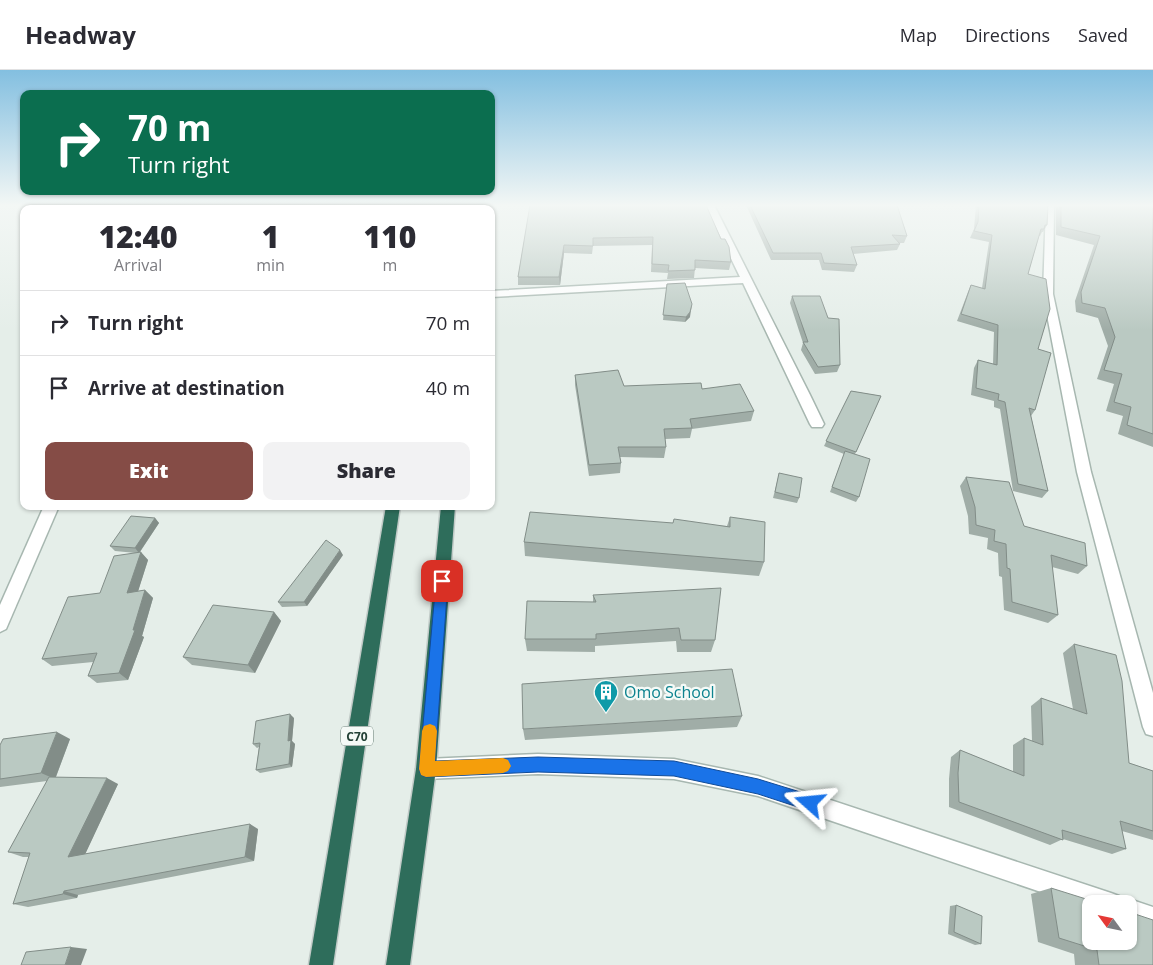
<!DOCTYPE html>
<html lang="en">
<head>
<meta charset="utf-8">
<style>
  body { margin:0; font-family:"Open Sans",sans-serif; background:#f2f2f3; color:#2b2b33; height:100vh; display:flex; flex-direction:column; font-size:19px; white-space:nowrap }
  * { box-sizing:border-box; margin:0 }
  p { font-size:16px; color:#7c7c81 }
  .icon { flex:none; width:28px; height:28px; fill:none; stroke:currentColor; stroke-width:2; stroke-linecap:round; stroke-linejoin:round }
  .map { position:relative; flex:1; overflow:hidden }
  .panel { position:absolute; left:20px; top:135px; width:475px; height:305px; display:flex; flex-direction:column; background:#fff; border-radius:10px; box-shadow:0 1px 4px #0004 }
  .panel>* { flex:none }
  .banner { position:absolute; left:20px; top:20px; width:475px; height:105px; border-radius:10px; box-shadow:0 1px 4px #0004; background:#0b6e4f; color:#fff; overflow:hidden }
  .needle { width:32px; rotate:303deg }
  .tools { position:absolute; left:1082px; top:825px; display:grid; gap:10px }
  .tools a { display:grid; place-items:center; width:55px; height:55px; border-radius:10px; background:#fff; box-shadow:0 1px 4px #0004; font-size:25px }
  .pin { position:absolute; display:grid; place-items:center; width:42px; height:42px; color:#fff; margin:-21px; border-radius:10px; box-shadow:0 2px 8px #0006 }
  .me { position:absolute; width:55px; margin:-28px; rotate:288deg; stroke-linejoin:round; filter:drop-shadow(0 0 4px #0008) }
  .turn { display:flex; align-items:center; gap:18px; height:105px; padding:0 25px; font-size:22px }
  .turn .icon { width:65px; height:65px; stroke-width:2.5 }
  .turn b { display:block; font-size:35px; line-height:42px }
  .eta { display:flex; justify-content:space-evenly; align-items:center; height:85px; text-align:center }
  .eta b { font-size:30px; font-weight:800; line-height:35px }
  .primary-button { display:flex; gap:10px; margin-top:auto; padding:10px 25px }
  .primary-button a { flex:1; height:58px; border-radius:10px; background:#854c46; color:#fff; font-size:20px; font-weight:800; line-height:58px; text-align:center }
  .primary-button a+a { background:#f2f2f3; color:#2b2b33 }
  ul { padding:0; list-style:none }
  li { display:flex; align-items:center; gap:15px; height:65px; padding:0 25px; border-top:1px solid #e1e1e2 }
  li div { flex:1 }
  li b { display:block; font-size:19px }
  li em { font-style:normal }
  header { display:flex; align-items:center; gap:30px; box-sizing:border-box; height:70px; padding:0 25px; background:#fff; border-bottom:1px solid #e1e1e2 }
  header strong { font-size:24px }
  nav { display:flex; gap:28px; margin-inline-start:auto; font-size:18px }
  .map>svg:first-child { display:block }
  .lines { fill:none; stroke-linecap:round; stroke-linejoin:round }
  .street-casing { stroke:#a7b7b0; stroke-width:3 }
  .highway-casing { stroke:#c1cac7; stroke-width:3 }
  .street { fill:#fff; fill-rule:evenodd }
  .highway { fill:#2e6d5b; fill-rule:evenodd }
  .wall { fill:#a0ada7 }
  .shaded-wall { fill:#828d88 }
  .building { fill:#bac9c2; stroke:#828d88 }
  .route { fill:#1a73e8; stroke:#114b97 }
  .slow { fill:#f59e0b }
  .labels { text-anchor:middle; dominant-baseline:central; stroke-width:4.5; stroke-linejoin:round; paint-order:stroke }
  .shield { fill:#f5faf7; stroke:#627870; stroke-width:1 }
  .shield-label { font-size:12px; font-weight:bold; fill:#234136 }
  .near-culture-label { font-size:16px; fill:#0d838f; stroke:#f5faf7; text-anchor:start }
</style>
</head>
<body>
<header>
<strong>Headway</strong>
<nav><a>Map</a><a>Directions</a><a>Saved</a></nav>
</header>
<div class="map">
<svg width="1153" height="895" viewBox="0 0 1153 895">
  <rect width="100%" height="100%" fill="#e5eee9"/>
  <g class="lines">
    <g class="street-casing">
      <g id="street">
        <polygon points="192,135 201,135 200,139 191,139"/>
        <polygon points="705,135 714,135 810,325 824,354 822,357 812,357 810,354 743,213 491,227 491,221 740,207"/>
        <polygon points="1046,135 1054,135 1053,224 1091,402 1153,623 1153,666 1146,664 1143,657 1077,402 1043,224"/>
        <polygon points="44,436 59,436 6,559 0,562 0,535"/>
        <polygon points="538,684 674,689 758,706 1111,823 1119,826 1121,832 1129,829 1153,837 1153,859 1129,851 1129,834 1091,834 1091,839 758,726 674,709 538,704 426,709 419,706 416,699 419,692 426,689"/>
      </g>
    </g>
    <g class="highway-casing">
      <g id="highway">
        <rect x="436" y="135" width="8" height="4"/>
        <rect x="468" y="135" width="8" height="4"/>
        <polygon points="386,436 400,436 333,895 309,895"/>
        <polygon points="441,436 455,436 436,699 410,895 386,895 416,699"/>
      </g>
    </g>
    <use href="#street" class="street"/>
    <use href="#highway" class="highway"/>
  </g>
  <g class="wall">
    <polygon points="530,135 706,135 731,192 729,200 695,198 694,208 667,209 668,203 651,202 652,175 593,176 592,184 564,183 560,215 518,215 518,207"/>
    <polygon points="746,135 897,135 907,166 904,173 899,173 900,174 897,180 853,184 857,195 854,202 822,200 819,190 771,190"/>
    <polygon points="976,135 1048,135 1047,155 1043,162 1042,162 1040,166 1039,166 1028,204 1038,279 1035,340 1031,346 1048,421 1042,428 1013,421 1000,339 994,337 994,331 971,325 974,298 978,290 993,294 994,262 957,251 968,222 971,215 982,218 989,172 970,168 974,159"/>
    <polygon points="1057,135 1153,135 1153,377 1118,364 1123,346 1106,341 1114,314 1097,309 1108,276 1098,248 1076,242 1075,231 1094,175 1056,165 1056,137"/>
    <polygon points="667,214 690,247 685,252 663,250"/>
    <polygon points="792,226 840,295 837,302 815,304 801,280 803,273 790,233"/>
    <polygon points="575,305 624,316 702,319 754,341 751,351 692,359 690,368 665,369 666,377 664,388 620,387 621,393 620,403 589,406 575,315"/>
    <polygon points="851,321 881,326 855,384 859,427 856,432 830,422 844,384 824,376"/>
    <polygon points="779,403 799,428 797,433 773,428 778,408"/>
    <polygon points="966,407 1024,456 1087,496 1078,504 1052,497 1058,545 1048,553 1004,540 1002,507 999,506 998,483 987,479 988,468 969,464 968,446 960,416"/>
    <polygon points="730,447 764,492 759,506 525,486 524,472 673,453 727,456"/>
    <polygon points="155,448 159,453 140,482 148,490 138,521 145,520 153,528 142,566 144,567 128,610 97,613 88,606 93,592 52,596 42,589 136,483 115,481 110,476"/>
    <polygon points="343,485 307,536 282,537 278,532"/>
    <polygon points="593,525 715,570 711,582 677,582 676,571 595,576 595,582 527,581 525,569 593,532"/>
    <polygon points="274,542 281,551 255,603 192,595 183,587"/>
    <polygon points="1074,574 1129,693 1153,701 1153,770 1122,761 1126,779 1112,784 1063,769 1050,775 949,737 949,709 951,687 960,680 1013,702 1013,675 1024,668 1032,671 1031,636 1041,628 1073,639 1063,583"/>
    <polygon points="742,646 737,657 525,670 523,659"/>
    <polygon points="294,648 292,671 295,674 292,697 260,703 256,700 259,677 257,678 253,674"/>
    <polygon points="70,669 56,707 118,714 85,784 258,759 254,791 78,825 77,828 28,837 13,834 29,787 23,787 8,782 47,711 0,717 0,675"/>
    <polygon points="1051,818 1153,895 1075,895 1074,884 1038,872 1031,824"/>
    <polygon points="956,835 981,874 975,875 948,864 950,836"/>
  </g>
  <g class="shaded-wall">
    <polygon points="130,135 139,135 137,139 127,139"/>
    <polygon points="384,135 393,135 392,139 383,139"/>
    <polygon points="564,175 564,183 560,215 559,207"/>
    <polygon points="692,234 690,247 685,252 686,247"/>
    <polygon points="155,448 159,453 139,483 135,478"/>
    <polygon points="340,480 343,485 307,536 304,532"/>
    <polygon points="141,482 148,490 135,531 127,523"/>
    <polygon points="145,520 153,528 142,566 144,567 128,610 119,603 133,560"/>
    <polygon points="274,542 281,551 255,603 248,595"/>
    <polygon points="290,644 294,648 292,671 295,674 292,697 289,694 288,671"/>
    <polygon points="57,662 70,669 55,709 41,703"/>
    <polygon points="107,708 118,714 82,791 68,787"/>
    <polygon points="250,754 258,759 254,791 245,787"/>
    <polygon points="64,821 78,825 77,828 63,824"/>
    <polygon points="71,877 87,879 81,895 65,895"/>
  </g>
  <g class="building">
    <polygon points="76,135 130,135 127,139 73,139"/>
    <polygon points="248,135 384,135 383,139 245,139"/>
    <polygon points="530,135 706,135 721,169 725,169 729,177 731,192 695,190 695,200 668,201 669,195 652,194 653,167 593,168 593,176 564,175 559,207 518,207"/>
    <polygon points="750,135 897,135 907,166 892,165 900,174 851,177 857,195 824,193 821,183 773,183"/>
    <polygon points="979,135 1048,135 1047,155 1045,155 1044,159 1041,159 1028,204 1046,209 1050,239 1038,279 1051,283 1035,340 1029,338 1048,421 1018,414 1005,332 998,330 999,324 976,318 978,290 997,295 998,255 961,244 971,215 985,219 992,165 974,161 978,152"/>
    <polygon points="1061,135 1153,135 1153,364 1127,355 1131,337 1114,332 1122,304 1104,300 1115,267 1105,238 1082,233 1081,222 1100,166 1061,157"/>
    <polygon points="685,213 692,234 690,242 686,247 663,245 667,214"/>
    <polygon points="792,226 820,226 828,248 839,249 840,295 818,297 803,272 808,272"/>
    <polygon points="618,300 624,316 701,313 702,319 740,314 754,341 690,349 692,358 664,359 666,377 618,377 621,393 589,395 575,305"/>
    <polygon points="851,321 881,326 856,382 826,371"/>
    <polygon points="845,381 870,389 859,427 832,417"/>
    <polygon points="779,403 802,408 799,428 775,422"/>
    <polygon points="966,407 1009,412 1024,456 1085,473 1087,496 1051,485 1058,545 1012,532 1010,499 1007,498 1006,474 994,471 995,460 976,455 975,437"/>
    <polygon points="530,442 673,453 674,449 730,457 730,447 765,452 764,492 524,472"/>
    <polygon points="131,446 155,448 135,478 110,476"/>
    <polygon points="326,470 340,480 304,532 278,532"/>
    <polygon points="141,482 127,523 145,520 133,560 135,560 119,603 88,606 97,583 42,589 68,527 100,523 114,486"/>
    <polygon points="721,518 715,570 681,570 679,558 596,564 596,569 525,569 527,531 596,532 593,525"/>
    <polygon points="213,535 274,542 248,595 183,587"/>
    <polygon points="1074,574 1116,585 1122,611 1129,693 1153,701 1153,761 1120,751 1126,779 1062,760 1063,770 959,732 958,703 960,680 1024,706 1024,668 1043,675 1041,628 1087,644"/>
    <polygon points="732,599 742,646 523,659 522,614"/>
    <polygon points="290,644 288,671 291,670 289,694 256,700 260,673 253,674 256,651"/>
    <polygon points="57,662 41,703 0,709 0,675 3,669"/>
    <polygon points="49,707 107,708 68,787 250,754 245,787 64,821 63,824 13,834 30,783 8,782"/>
    <polygon points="1051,818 1102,834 1091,834 1091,871 1129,871 1129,842 1153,850 1153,895 1099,895 1097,880 1059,868"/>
    <polygon points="956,835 982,846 981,874 954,862"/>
    <polygon points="71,877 65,895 21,895 26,882"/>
  </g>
  <linearGradient id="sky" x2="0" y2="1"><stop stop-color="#83bfe0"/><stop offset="0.52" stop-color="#f3f7f5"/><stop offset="1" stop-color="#f3f7f5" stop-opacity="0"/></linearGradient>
  <rect width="1153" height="260" fill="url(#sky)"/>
  <polygon class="route" points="442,506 446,508 448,511 435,691 538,687 674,691 758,709 810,725 816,728 818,733 816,739 810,741 758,724 674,706 538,702 426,707 421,705 419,699 436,511 437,508"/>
  <polygon class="slow" points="430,654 435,656 437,661 435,691 503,688 508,690 511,696 508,701 503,703 426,707 421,705 419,699 422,661 424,656"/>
  <defs>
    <g id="building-pin" transform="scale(1.25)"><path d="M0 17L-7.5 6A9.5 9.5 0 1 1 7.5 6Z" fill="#0f9aa8" stroke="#f5faf7"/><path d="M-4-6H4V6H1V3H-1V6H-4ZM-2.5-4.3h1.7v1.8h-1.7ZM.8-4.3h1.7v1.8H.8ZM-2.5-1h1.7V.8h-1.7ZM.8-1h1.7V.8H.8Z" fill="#fff"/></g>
  </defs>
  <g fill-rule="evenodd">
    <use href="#building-pin" x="606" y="622"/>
  </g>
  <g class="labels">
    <rect class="shield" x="341" y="656.5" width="32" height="19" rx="4"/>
    <g class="shield-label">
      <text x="357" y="666">C70</text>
    </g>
    <g class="near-culture-label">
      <text x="624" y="622">Omo School</text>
    </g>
  </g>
</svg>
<div class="tools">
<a><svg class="needle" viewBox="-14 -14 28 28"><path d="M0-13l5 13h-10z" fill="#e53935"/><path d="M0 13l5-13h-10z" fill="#7c7c81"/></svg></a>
</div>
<div class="pin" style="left:442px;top:511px;background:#d93025"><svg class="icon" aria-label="arrive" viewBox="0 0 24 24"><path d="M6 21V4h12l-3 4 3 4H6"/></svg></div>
<svg class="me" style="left:810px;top:733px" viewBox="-20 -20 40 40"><path d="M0-17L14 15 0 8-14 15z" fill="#1a73e8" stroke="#fff" stroke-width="4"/></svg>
<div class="banner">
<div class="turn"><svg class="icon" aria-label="right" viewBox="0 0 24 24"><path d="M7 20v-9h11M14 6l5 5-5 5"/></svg><div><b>70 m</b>Turn right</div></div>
</div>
<section class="panel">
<div class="eta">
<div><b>12:40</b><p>Arrival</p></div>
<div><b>1</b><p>min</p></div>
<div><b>110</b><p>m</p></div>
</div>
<ul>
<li><svg class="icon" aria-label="right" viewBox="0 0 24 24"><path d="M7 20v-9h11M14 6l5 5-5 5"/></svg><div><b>Turn right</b></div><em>70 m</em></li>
<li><svg class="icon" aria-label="arrive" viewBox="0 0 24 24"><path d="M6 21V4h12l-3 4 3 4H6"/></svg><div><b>Arrive at destination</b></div><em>40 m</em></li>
</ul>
<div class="primary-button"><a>Exit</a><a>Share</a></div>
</section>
</div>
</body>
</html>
